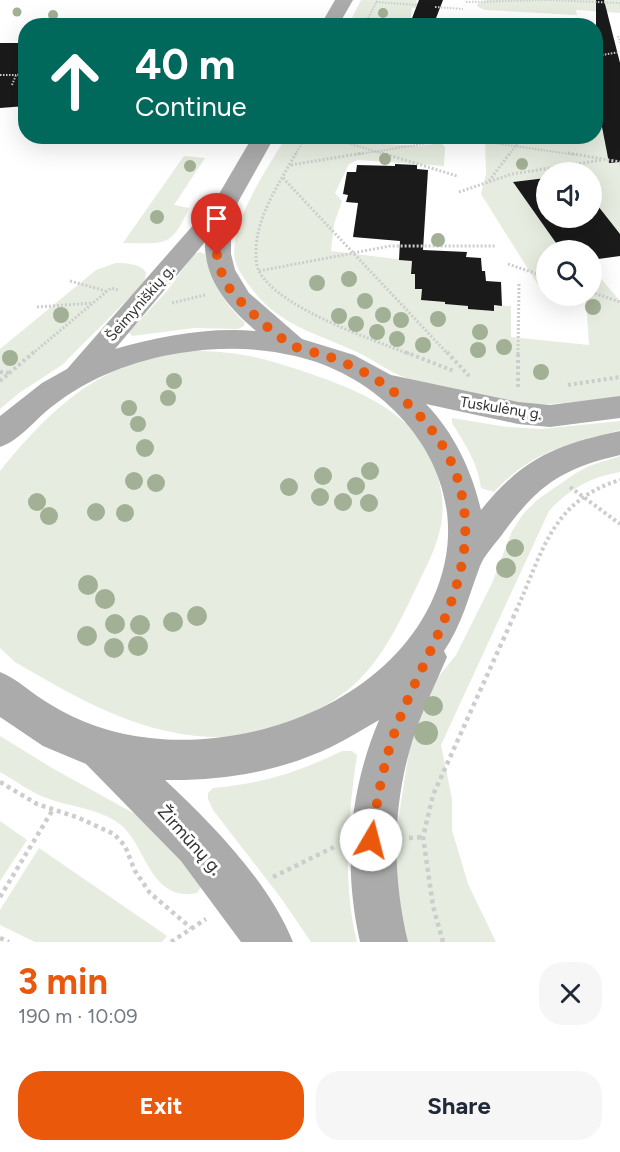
<!DOCTYPE html>
<html lang="en">
<head>
<meta charset="utf-8">
<style>
  body { margin:0; font-family:Figtree,sans-serif; background:#f6f6f7; color:#1f2937; height:100vh; display:flex; flex-direction:column; font-size:22px; white-space:nowrap }
  * { box-sizing:border-box; margin:0 }
  p { font-size:20px; color:#747a83 }
  .icon { flex:none; width:33px; height:33px; fill:none; stroke:currentColor; stroke-width:2; stroke-linecap:round; stroke-linejoin:round }
  .map { position:relative; height:942px; overflow:hidden }
  .sheet { display:flex; flex-direction:column; background:#fff; flex:1 }
  .sheet>* { flex:none }
  .hud { position:absolute; left:18px; top:18px; width:585px; height:126px; border-radius:24px; box-shadow:0 6px 24px #0002; background:#00695c; color:#fff; overflow:hidden }
  .buttons { position:absolute; left:536px; top:162px; display:grid; gap:12px }
  .buttons a { display:grid; place-items:center; width:66px; height:66px; border-radius:50%; background:#fff; box-shadow:0 6px 24px #0002; font-size:30px }
  .pin { position:absolute; display:grid; place-items:center; width:51px; height:51px; color:#fff; margin:-62px -26px; border-radius:50% 50% 50% 0; rotate:-45deg; box-shadow:0 0 6px #0007 }
  .pin .icon { rotate:45deg }
  .me { position:absolute; width:66px; margin:-33px; rotate:8deg; stroke-linejoin:round; filter:drop-shadow(0 0 4px #0008) }
  .turn { display:flex; align-items:center; gap:21px; height:126px; padding:0 18px; font-size:27px }
  .turn .icon { width:78px; height:78px; stroke-width:2.5 }
  .turn b { display:block; font-size:42px; line-height:51px }
  .round { display:grid; place-items:center; flex:none; width:63px; height:63px; border-radius:24px; background:#f6f6f7 }
  .summary { display:flex; align-items:center; justify-content:space-between; height:102px; padding:0 18px }
  h1 { font-size:36px; font-weight:700; line-height:45px; color:#ea580c }
  .action { display:flex; gap:12px; margin-top:auto; padding:12px 18px }
  .action a { flex:1; height:69px; border-radius:24px; background:#ea580c; color:#fff; font-size:24px; font-weight:700; line-height:69px; text-align:center }
  .action a+a { background:#f6f6f7; color:#1f2937 }
  .map>svg:first-child { display:block }
  .green { fill:#e6ecdf }
  .building { fill:#1a1a1a }
  .lines { fill:none; stroke-linecap:round; stroke-linejoin:round }
  .path-far3 { stroke:#cdcdcd; stroke-width:2; stroke-dasharray:1.5 1.5; stroke-linecap:butt }
  .path-far2 { stroke:#cdcdcd; stroke-width:3; stroke-dasharray:2 2; stroke-linecap:butt }
  .path-far1 { stroke:#cdcdcd; stroke-width:4; stroke-dasharray:3 3; stroke-linecap:butt }
  .path { stroke:#cdcdcd; stroke-width:4.5; stroke-dasharray:4 4; stroke-linecap:butt }
  .primary { fill:#ababab; fill-rule:evenodd }
  .tree { fill:#a2b095 }
  .route { stroke:#ea580c; stroke-width:10; stroke-dasharray:0 18 }
  .labels { text-anchor:middle; dominant-baseline:central; stroke-width:6; stroke-linejoin:round; paint-order:stroke }
  .street-label { font-size:15px; fill:#333; stroke:#fff }
  .near-street-label { font-size:18px; fill:#333; stroke:#fff }
</style>
</head>
<body>
<div class="map">
<svg width="620" height="942" viewBox="0 0 620 942">
  <rect width="100%" height="100%" fill="#fff"/>
  <g class="green">
    <polygon points="361,0 417,0 416,3 418,3 416,8 412,8 410,25 348,26"/>
    <polygon points="487,0 620,0 620,13 576,10 577,15 485,10 478,7 477,4"/>
    <path d="M596 96 607 153 620 154V234L591 197V172H546V178L513 182 561 250H546V296H591V267L620 301V397C581 401 542 408 502 402 469 396 432 389 401 376 387 370 375 361 361 354 316 332 280 328 248 284 243 276 237 269 235 260 228 224 268 168 286 137H364V143L420 146 441 143 445 147 444 166 358 160 349 164 335 193 342 201 334 224 331 251 412 261 411 273 415 274V289H422L421 300 445 302 446 304 468 306V309L494 311V305L511 306V337L589 345 586 299 545 296 481 194 486 174 485 137 596 136Z"/>
    <path d="M184 156 205 158 174 205 189 208C171 249 164 243 123 243Z"/>
    <path d="M200 252 205 254C211 282 224 303 245 323L244 326 238 329 194 328 132 336 129 332 167 291 194 254Z"/>
    <path d="M116 263C126 263 138 263 146 272L145 282 62 365 19 393 0 409V349L96 270Z"/>
    <path d="M187 351C236 350 265 358 311 374 372 395 433 422 442 496 446 530 431 557 417 586 382 660 358 702 274 726 260 729 245 737 230 737 148 740 84 702 15 662L0 648V471C33 430 74 386 124 367 144 359 166 355 187 351Z"/>
    <path d="M452 418 507 427 541 429 620 421V430C567 445 533 450 494 492L481 488C478 463 465 444 452 423Z"/>
    <path d="M620 456V472C591 477 569 489 549 511L441 745 452 799V830L468 884 496 942H406L393 853 413 726 435 681 456 655 492 583 512 531 523 514 537 500 576 473 589 466Z"/>
    <path d="M0 736 52 768 144 819 204 882 197 893C150 902 147 847 121 825 99 807 65 807 39 795 26 789 13 779 0 772Z"/>
    <path d="M342 751H352L357 755C348 817 342 881 357 942H311L281 898 213 810 208 799V793L213 788C258 785 302 771 342 751Z"/>
    <polygon points="0,821 27,840 0,881"/>
    <polygon points="39,848 167,936 162,942 35,942 0,925 0,910"/>
  </g>
  <g class="building">
    <polygon points="419,0 443,0 433,26 409,26"/>
    <polygon points="596,0 604,0 620,63 620,162 609,163 596,96"/>
    <polygon points="0,43 26,43 26,106 0,108"/>
    <polygon points="395,164 417,165 417,169 428,170 423,250 467,252 466,257 481,258 482,271 485,271 486,281 501,282 502,306 494,305 494,311 468,309 468,306 445,304 445,302 421,300 422,289 415,289 415,274 411,274 412,261 399,260 400,241 353,237 358,203 346,202 348,195 343,194 347,172 356,172 357,165 395,166"/>
    <polygon points="546,178 546,218 591,218 591,197 620,234 620,256 591,260 591,250 561,250 513,182"/>
  </g>
  <g class="lines">
    <g class="path-far3">
      <polyline points="376,2 417,5"/>
      <polyline points="466,2 547,0 620,3"/>
      <polyline points="435,7 463,9"/>
      <polyline points="364,26 377,1"/>
      <polyline points="618,36 620,43"/>
      <polyline points="596,56 620,52"/>
      <polyline points="0,75 16,75"/>
      <polyline points="12,85 16,75 26,74"/>
      <polyline points="325,136 387,155"/>
      <polyline points="295,155 306,136"/>
      <polyline points="354,155 459,138 577,155"/>
      <polyline points="509,155 523,136"/>
    </g>
    <g class="path-far2">
      <path d="M296 153C280 182 256 217 256 251 256 258 256 267 260 273 283 310 369 338 409 354"/>
      <polyline points="382,153 457,176"/>
      <polyline points="568,153 620,162"/>
      <polyline points="291,165 363,153"/>
      <polyline points="283,178 448,354"/>
      <polyline points="489,181 510,153"/>
      <polyline points="459,192 512,174 602,160"/>
      <polyline points="508,264 546,277"/>
      <polyline points="259,271 390,246 495,246"/>
      <polyline points="70,281 106,291"/>
      <polyline points="591,292 620,302"/>
      <polyline points="172,303 205,295"/>
      <polyline points="37,307 93,303"/>
      <polyline points="32,354 111,288 118,290"/>
      <polyline points="518,354 519,283"/>
    </g>
    <g class="path-far1">
      <polyline points="405,352 454,371"/>
      <polyline points="447,352 469,376"/>
      <polyline points="0,372 10,373"/>
      <polyline points="0,381 34,352"/>
      <polyline points="568,385 620,377"/>
      <polyline points="518,387 518,352"/>
      <polyline points="570,487 620,524"/>
      <path d="M516 611C543 552 551 501 620 480"/>
    </g>
    <g class="path">
      <polyline points="0,782 37,804 79,818 114,834 125,846 135,871 150,893 191,928"/>
      <polyline points="409,838 423,837"/>
      <polyline points="273,877 336,846"/>
      <polyline points="0,897 52,811"/>
      <polyline points="0,938 9,942"/>
      <polyline points="171,942 206,919"/>
      <polyline points="443,942 433,906 423,837 433,795 517,609"/>
    </g>
    <g class="primary">
      <polygon points="335,0 353,0 338,26 320,26"/>
      <path d="M253 136H275L238 202 231 231V254L235 270 249 293 302 339 354 355 391 375 518 402 550 405 620 396V418L550 427 518 424 426 404C454 433 472 471 481 510 523 458 555 445 620 431V455C560 469 537 486 501 536 494 545 484 556 480 566 469 595 462 625 444 651L447 657C435 685 421 713 412 742 392 808 392 875 408 942H360C343 866 349 791 379 720 363 729 347 739 331 747 278 772 223 781 165 780 212 824 269 882 293 942H241L181 861 86 764 43 746 0 717V672C18 679 31 693 48 703 79 723 114 734 150 738 270 752 423 686 446 556 462 460 384 376 295 356 257 347 218 347 180 353 135 360 90 377 54 405 36 418 21 440 0 447V416L42 383 67 369 216 199ZM205 242C204 280 229 308 256 331 208 327 160 336 115 349Z"/>
    </g>
  </g>
  <g class="tree">
    <circle cx="17" cy="12" r="4.5"/>
    <circle cx="383" cy="13" r="5"/>
    <circle cx="53" cy="15" r="5"/>
    <circle cx="385" cy="159" r="6"/>
    <circle cx="522" cy="164" r="6"/>
    <circle cx="190" cy="166" r="6"/>
    <circle cx="157" cy="217" r="7"/>
    <circle cx="438" cy="240" r="7"/>
    <circle cx="349" cy="279" r="8"/>
    <circle cx="317" cy="283" r="8"/>
    <circle cx="365" cy="301" r="8"/>
    <circle cx="593" cy="307" r="8"/>
    <circle cx="61" cy="315" r="8"/>
    <circle cx="383" cy="315" r="8"/>
    <circle cx="339" cy="316" r="8"/>
    <circle cx="438" cy="319" r="8"/>
    <circle cx="401" cy="320" r="8"/>
    <circle cx="356" cy="324" r="8"/>
    <circle cx="377" cy="332" r="8"/>
    <circle cx="480" cy="332" r="8"/>
    <circle cx="397" cy="339" r="8"/>
    <circle cx="423" cy="345" r="8"/>
    <circle cx="504" cy="347" r="8"/>
    <circle cx="478" cy="350" r="8"/>
    <circle cx="10" cy="358" r="8"/>
    <circle cx="541" cy="372" r="8"/>
    <circle cx="174" cy="381" r="8"/>
    <circle cx="168" cy="398" r="8"/>
    <circle cx="129" cy="408" r="8"/>
    <circle cx="138" cy="424" r="8"/>
    <circle cx="145" cy="448" r="9"/>
    <circle cx="370" cy="471" r="9"/>
    <circle cx="323" cy="476" r="9"/>
    <circle cx="134" cy="481" r="9"/>
    <circle cx="156" cy="483" r="9"/>
    <circle cx="356" cy="486" r="9"/>
    <circle cx="289" cy="487" r="9"/>
    <circle cx="320" cy="497" r="9"/>
    <circle cx="37" cy="502" r="9"/>
    <circle cx="343" cy="502" r="9"/>
    <circle cx="369" cy="503" r="9"/>
    <circle cx="96" cy="512" r="9"/>
    <circle cx="125" cy="513" r="9"/>
    <circle cx="49" cy="516" r="9"/>
    <circle cx="515" cy="548" r="9"/>
    <circle cx="506" cy="568" r="10"/>
    <circle cx="88" cy="585" r="10"/>
    <circle cx="105" cy="599" r="10"/>
    <circle cx="197" cy="616" r="10"/>
    <circle cx="173" cy="622" r="10"/>
    <circle cx="115" cy="624" r="10"/>
    <circle cx="140" cy="625" r="10"/>
    <circle cx="87" cy="636" r="10"/>
    <circle cx="138" cy="646" r="10"/>
    <circle cx="114" cy="648" r="10"/>
    <circle cx="433" cy="706" r="10"/>
    <circle cx="426" cy="733" r="12"/>
  </g>
  <g class="lines">
    <path class="route" d="M217 255C220 267 222 279 230 289 242 305 276 337 294 346 303 351 315 352 324 355 334 358 344 363 354 367 398 388 442 430 457 477 489 577 420 652 391 743 381 775 376 808 371 840"/>
  </g>
  <g class="labels">
    <g class="street-label">
      <text transform="translate(140 303) rotate(-49)">Šeimyniškių g.</text>
      <text transform="translate(501 408) rotate(9)">Tuskulėnų g.</text>
    </g>
    <g class="near-street-label">
      <text transform="translate(190 840) rotate(48)">Žirmūnų g.</text>
    </g>
  </g>
</svg>
<div class="buttons">
<a><svg class="icon" aria-label="sound" viewBox="0 0 24 24"><path d="M4 9h4l5-4v14l-5-4H4zM17 9q2 3 0 6"/></svg></a>
<a><svg class="icon" aria-label="search" viewBox="0 0 24 24"><circle cx="10" cy="10" r="6"/><path d="M15 15l6 6"/></svg></a>
</div>
<div class="pin" style="left:217px;top:255px;background:#d93025"><svg class="icon" aria-label="arrive" viewBox="0 0 24 24"><path d="M6 21V4h12l-3 4 3 4H6"/></svg></div>
<svg class="me" style="left:371px;top:840px" viewBox="-20 -20 40 40"><circle r="19" fill="#fff"/><path d="M0-13L10 11 0 6-10 11z" fill="#ea580c"/></svg>
<div class="hud">
<div class="turn"><svg class="icon" aria-label="ahead" viewBox="0 0 24 24"><path d="M12 20V5M6 11l6-6 6 6"/></svg><div><b>40 m</b>Continue</div></div>
</div>
</div>
<section class="sheet">
<div class="summary"><div><h1>3 min</h1><p>190 m · 10:09</p></div><a class="round"><svg class="icon" aria-label="close" viewBox="0 0 24 24"><path d="M6 6l12 12M18 6L6 18"/></svg></a></div>
<div class="action"><a>Exit</a><a>Share</a></div>
</section>
</body>
</html>
